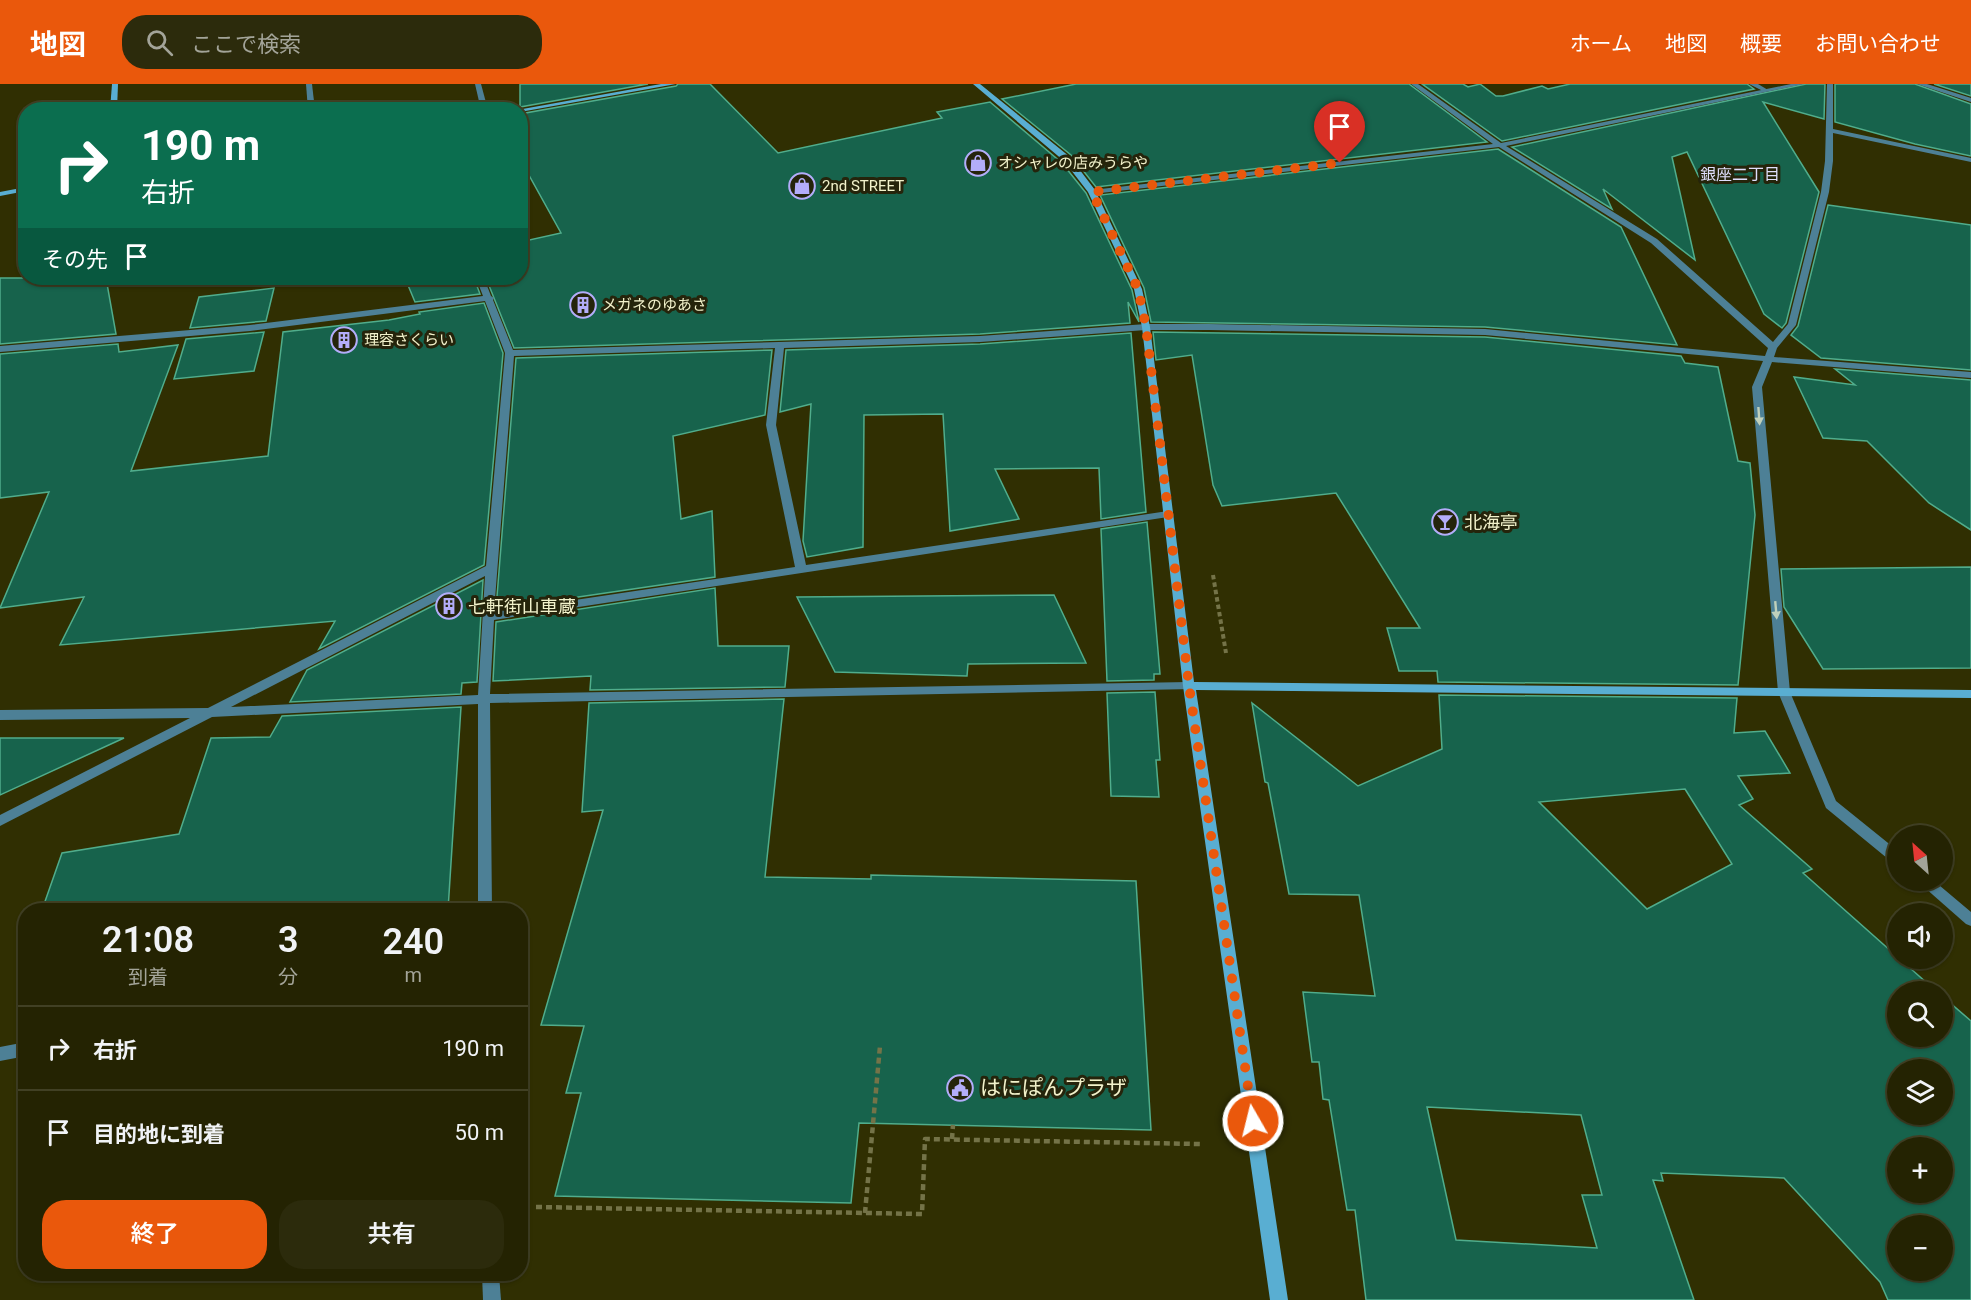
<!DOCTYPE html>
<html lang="ja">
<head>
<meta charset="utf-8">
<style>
  body { margin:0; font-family:Roboto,"Noto Sans JP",sans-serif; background:#2c2b0c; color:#f1f3f6; height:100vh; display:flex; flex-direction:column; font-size:22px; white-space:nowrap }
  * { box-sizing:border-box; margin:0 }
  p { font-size:20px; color:#a3a499 }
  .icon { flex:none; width:33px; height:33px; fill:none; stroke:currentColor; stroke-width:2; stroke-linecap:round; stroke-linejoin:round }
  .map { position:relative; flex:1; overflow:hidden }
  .drawer { position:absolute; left:18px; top:819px; width:510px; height:378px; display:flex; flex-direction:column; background:#242302; border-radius:24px; box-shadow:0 2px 4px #0004,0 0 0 2px #414024 }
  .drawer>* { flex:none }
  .top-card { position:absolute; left:18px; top:18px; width:510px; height:183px; border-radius:24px; box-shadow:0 2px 4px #0004,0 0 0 2px #414024; background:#0b6e4f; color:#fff; overflow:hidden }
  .needle { width:39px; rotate:333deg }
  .tools { position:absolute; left:1887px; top:741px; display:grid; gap:12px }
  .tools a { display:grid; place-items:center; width:66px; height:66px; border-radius:50%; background:#242302; box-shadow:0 2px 4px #0004,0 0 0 2px #414024; font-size:30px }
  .pin { position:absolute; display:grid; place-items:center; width:51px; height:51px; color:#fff; margin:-62px -26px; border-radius:50% 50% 50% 0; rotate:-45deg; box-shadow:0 0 6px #0007 }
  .pin .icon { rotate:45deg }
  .me { position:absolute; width:66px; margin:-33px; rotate:352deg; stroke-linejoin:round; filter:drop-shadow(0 0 4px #0008) }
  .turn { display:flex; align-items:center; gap:21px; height:126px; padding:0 24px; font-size:27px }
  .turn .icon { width:78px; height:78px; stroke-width:2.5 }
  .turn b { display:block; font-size:42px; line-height:51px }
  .then { display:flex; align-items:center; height:57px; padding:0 24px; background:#0003; gap:12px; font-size:22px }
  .eta { display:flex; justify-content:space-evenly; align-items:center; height:102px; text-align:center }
  .eta b { font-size:36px; font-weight:600; line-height:42px }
  .button { display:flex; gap:12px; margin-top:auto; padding:12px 24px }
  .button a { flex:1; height:69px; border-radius:24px; background:#ea580c; color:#fff; font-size:24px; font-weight:600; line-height:69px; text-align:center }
  .button a+a { background:#2c2b0c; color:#f1f3f6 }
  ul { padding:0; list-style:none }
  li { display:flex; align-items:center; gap:18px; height:84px; padding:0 24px; border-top:2px solid #414024 }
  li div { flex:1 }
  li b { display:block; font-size:22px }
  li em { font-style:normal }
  header { display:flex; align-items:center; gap:36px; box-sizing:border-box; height:84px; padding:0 30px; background:#ea580c; color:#fff }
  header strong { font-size:28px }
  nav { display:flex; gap:33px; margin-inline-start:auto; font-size:21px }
  .search { width:420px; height:54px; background:#2c2b0c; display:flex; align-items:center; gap:15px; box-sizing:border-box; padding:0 21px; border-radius:24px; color:#a3a499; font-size:22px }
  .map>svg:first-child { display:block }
  .building { fill:#17634c; stroke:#50ad8c; stroke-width:1.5; fill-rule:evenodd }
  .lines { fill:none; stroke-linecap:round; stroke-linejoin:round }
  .path-far1 { stroke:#747348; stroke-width:4; stroke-dasharray:4.5 3; stroke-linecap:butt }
  .path { stroke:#747348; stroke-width:4.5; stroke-dasharray:6 4; stroke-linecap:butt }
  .lane { fill:#4d8096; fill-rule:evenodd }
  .street { fill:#4d8096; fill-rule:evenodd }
  .secondary { fill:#59aed2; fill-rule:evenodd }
  .oneway { fill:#c0d0bb }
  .route { stroke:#ea580c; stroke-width:10; stroke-dasharray:0 18 }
  .labels { text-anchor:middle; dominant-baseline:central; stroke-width:6; stroke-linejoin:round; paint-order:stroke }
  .far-poi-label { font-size:15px; fill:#f2f2cb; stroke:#25240b; text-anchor:start }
  .far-neighbourhood-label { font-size:16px; fill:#dfdefc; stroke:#25240b }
  .poi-label { font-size:18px; fill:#f2f2cb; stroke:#25240b; text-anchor:start }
  .near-poi-label { font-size:21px; fill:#f2f2cb; stroke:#25240b; text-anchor:start }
</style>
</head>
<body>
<header>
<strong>地図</strong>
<div class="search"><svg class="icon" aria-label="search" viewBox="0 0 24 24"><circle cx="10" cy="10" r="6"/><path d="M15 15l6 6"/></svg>ここで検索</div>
<nav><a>ホーム</a><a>地図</a><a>概要</a><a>お問い合わせ</a></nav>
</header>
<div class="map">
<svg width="1971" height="1216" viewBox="0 0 1971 1216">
  <rect width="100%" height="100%" fill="#302f02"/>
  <g class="building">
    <polygon points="520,0 648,0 520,23"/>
    <polygon points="678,0 710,0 778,69 942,34 937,28 990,18 1062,79 1086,109 1132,206 1139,238 1128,218 1130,239 980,250 514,264 486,194 520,194 520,158 561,149 520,75 520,30 676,2"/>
    <polygon points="1076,0 1409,0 1487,58 1096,103 1071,71 1002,15"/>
    <polygon points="1422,0 1463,0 1468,3 1480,0 1496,12 1503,12 1542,2 1548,5 1570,0 1747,0 1754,5 1502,57"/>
    <polygon points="1806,0 1825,0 1824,35 1763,18 1819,108 1786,239 1782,244 1764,230 1687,68 1672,73 1695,176 1603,105 1612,125 1512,63"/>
    <polygon points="1835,0 1915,0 1971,20 1971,72 1915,60 1835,38"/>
    <polygon points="1934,0 1971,0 1971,12"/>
    <polygon points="1498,65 1621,143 1677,261 1485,243 1151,238 1144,204 1100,111"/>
    <polygon points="1828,121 1971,141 1971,286 1821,274 1791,251 1798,242"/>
    <polygon points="0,194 106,194 116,250 0,260"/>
    <polygon points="405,194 474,194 480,210 415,218"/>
    <polygon points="274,204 266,237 190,244 199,213"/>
    <polygon points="484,219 503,269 484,481 319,565 335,537 60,561 84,513 0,524 49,408 0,414 0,270 118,260 119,268 178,261 131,387 268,372 283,248 389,236 420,230 419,228"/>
    <polygon points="264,248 254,287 174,295 186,255"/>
    <polygon points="1153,248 1485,253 1681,272 1685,279 1718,283 1738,377 1750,379 1755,431 1738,601 1438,598 1437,587 1399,587 1387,544 1420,544 1336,409 1222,422 1213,401 1192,271 1156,276"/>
    <polygon points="1131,249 1146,428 1101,435 1099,384 995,385 1019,435 950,447 943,330 864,331 863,463 807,473 803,457 811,320 780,328 786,266 980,260"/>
    <polygon points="772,266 765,331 673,352 681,435 712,427 715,493 496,525 516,274"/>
    <polygon points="1835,285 1971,296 1971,446 1929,419 1867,357 1823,354 1794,293 1855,301"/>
    <polygon points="1147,438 1160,590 1154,590 1154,596 1107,597 1101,445"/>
    <polygon points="1971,483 1971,584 1823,585 1784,523 1781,485"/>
    <polygon points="483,496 477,598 462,599 461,610 290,618 307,586"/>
    <polygon points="715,504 718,562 789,562 785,603 590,606 591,592 493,597 496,538"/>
    <polygon points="1054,511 1086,579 968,580 967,592 835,588 797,513"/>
    <polygon points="1155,608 1160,676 1156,676 1159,713 1111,712 1107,609"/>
    <path d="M1439 611 1737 614 1734 649 1765 647 1790 689 1738 692 1753 715 1739 721 1812 785 1803 789 1937 908H1898V952H1942V912L1971 937V1216H1888L1880 1198 1784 1094 1661 1089 1663 1097 1653 1096 1694 1216H1366L1355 1126H1347L1329 1016 1323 1015 1319 978H1312L1303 908 1375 912 1359 811 1289 810 1268 699 1265 698 1252 619 1358 702 1442 665ZM1685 705 1732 780 1647 825 1539 718ZM1898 986H1942V1030H1898ZM1427 1023 1581 1031 1602 1111H1582L1597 1164 1456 1156ZM1898 1064H1942V1108H1898ZM1898 1142H1942V1186H1898Z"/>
    <polygon points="784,615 765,793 871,795 871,791 1136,797 1151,1046 859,1039 851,1119 555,1112 581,1009 566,1009 584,942 541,941 603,726 582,728 589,619"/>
    <polygon points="461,623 448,826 42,826 62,769 179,750 211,654 270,653 282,632"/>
    <polygon points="0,654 124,654 0,711"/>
  </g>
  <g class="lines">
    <polyline class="path-far1" points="1213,491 1226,569"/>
    <g class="path">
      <polyline points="952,1055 953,1041"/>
      <polyline points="536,1123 922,1130 925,1055 1200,1060"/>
      <polyline points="865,1129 880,962"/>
    </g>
    <g class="lane">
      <polygon points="1749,0 1758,0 1768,6 1763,7"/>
      <polygon points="1917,0 1927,0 1971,14 1971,18"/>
    </g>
    <g class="street">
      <polygon points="306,0 312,0 315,26 308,26"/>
      <polygon points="475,0 481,0 488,26 481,26"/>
      <path d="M1411 0H1418L1501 59 1791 0H1804L1506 62 1657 155 1773 258 1788 240 1821 108 1825 77 1827 0H1833V45L1971 74V78L1833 49V77L1829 108 1796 241 1777 264 1774 273 1971 288V294L1772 278 1762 303 1790 608 1836 717 1898 767V780L1893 779 1826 724 1778 608 1752 303 1763 277 1485 251 1209 246H1146L980 258 784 264 776 341 806 481 1168 427 1173 430 1168 433 494 536 490 610 1189 598 1195 602 1193 605 490 619 492 826H478V620L212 633 0 742V731L190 634 0 636V626L208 624 486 482 505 269 485 217 250 247 0 268V262L250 241 483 212 476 194H484L491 212 494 214 493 216 513 266 980 252 1146 240H1209L1485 245 1765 272 1768 264 1651 159 1499 63 1092 110 1088 108 1092 106 1493 60ZM775 264 766 341 795 483 494 528 514 272ZM485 492 478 611 231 623Z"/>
      <polygon points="1916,796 1933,796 1971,828 1971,842 1966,840"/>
      <polygon points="26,958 26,972 0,977 0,963"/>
      <polygon points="482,1190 499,1190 501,1216 483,1216"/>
    </g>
    <g class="secondary">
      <polygon points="112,0 118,0 117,26 110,26"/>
      <polygon points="661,0 676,0 520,28 520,26 517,26"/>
      <polygon points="973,0 980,0 1070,73 1095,106 1142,205 1150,243 1194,598 1971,606 1971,614 1196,606 1288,1216 1270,1216 1183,602 1142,243 1134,205 1088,108 1064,77"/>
      <polygon points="26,103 26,107 0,112 0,108"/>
    </g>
  </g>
  <defs><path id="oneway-solid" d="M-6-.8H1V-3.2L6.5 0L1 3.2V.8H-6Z" transform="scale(1.5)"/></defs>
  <g class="oneway">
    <use href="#oneway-solid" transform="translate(1759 332) rotate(86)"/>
    <use href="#oneway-solid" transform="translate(1776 526) rotate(85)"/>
  </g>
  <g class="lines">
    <polyline class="route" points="1253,1037 1189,602 1146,243 1138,205 1092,108 1340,79"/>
  </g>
  <defs>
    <g id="shop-ring" transform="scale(1.35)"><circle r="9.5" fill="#25240b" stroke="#b3adf9" stroke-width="1.5"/><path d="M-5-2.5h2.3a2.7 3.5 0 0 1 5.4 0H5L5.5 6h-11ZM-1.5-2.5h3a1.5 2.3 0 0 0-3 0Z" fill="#b3adf9"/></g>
    <g id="building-ring" transform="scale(1.35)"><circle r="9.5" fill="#25240b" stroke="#b3adf9" stroke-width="1.5"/><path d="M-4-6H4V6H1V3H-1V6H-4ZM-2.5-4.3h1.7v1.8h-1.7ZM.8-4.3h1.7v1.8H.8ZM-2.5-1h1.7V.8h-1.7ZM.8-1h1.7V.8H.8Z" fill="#b3adf9"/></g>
    <g id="bar-ring" transform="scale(1.35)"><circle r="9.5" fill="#25240b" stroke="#b3adf9" stroke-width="1.5"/><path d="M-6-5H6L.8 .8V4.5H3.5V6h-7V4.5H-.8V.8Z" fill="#b3adf9"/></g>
    <g id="civic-ring" transform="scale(1.35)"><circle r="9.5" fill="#25240b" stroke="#b3adf9" stroke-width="1.5"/><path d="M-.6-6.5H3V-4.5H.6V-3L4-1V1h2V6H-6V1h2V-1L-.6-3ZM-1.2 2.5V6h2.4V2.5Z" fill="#b3adf9"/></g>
  </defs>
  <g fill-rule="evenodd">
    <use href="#shop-ring" x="978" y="79"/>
    <use href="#shop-ring" x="802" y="102"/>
    <use href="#building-ring" x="583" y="221"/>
    <use href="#building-ring" x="344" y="256"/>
    <use href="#bar-ring" x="1445" y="438"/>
    <use href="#building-ring" x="449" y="522"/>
    <use href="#civic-ring" x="960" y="1004"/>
  </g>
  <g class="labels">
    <g class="far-poi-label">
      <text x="998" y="79">オシャレの店みうらや</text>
      <text x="822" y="102">2nd STREET</text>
      <text x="602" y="221">メガネのゆあさ</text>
      <text x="364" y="256">理容さくらい</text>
    </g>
    <g class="far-neighbourhood-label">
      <text x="1740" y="90">銀座二丁目</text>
    </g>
    <g class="poi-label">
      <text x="1464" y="438">北海亭</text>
      <text x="468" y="522">七軒街山車蔵</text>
    </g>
    <g class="near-poi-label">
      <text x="980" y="1004">はにぽんプラザ</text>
    </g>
  </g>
</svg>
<div class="tools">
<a><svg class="needle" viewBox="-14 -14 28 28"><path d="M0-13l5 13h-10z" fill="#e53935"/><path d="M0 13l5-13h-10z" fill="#a3a499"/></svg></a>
<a><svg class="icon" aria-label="sound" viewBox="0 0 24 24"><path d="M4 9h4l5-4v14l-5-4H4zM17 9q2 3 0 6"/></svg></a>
<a><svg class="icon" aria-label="search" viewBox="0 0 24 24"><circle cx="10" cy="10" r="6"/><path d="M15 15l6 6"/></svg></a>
<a><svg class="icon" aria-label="layers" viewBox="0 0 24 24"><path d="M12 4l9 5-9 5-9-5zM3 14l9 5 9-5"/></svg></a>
<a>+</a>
<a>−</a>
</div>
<div class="pin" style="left:1340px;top:79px;background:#d93025"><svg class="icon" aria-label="arrive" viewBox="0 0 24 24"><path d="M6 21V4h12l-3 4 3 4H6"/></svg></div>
<svg class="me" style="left:1253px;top:1037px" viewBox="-20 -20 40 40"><circle r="17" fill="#ea580c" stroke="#fff" stroke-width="3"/><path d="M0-11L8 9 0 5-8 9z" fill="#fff"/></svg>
<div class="top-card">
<div class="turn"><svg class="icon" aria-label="right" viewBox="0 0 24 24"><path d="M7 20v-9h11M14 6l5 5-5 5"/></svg><div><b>190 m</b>右折</div></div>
<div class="then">その先<svg class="icon" aria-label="arrive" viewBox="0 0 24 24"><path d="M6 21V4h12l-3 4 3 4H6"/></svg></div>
</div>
<section class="drawer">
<div class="eta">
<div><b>21:08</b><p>到着</p></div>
<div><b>3</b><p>分</p></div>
<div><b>240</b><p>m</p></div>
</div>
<ul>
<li><svg class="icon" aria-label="right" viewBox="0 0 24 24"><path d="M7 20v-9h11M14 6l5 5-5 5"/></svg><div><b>右折</b></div><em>190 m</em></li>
<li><svg class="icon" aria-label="arrive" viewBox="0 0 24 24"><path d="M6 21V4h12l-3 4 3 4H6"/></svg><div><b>目的地に到着</b></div><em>50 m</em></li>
</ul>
<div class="button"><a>終了</a><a>共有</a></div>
</section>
</div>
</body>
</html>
